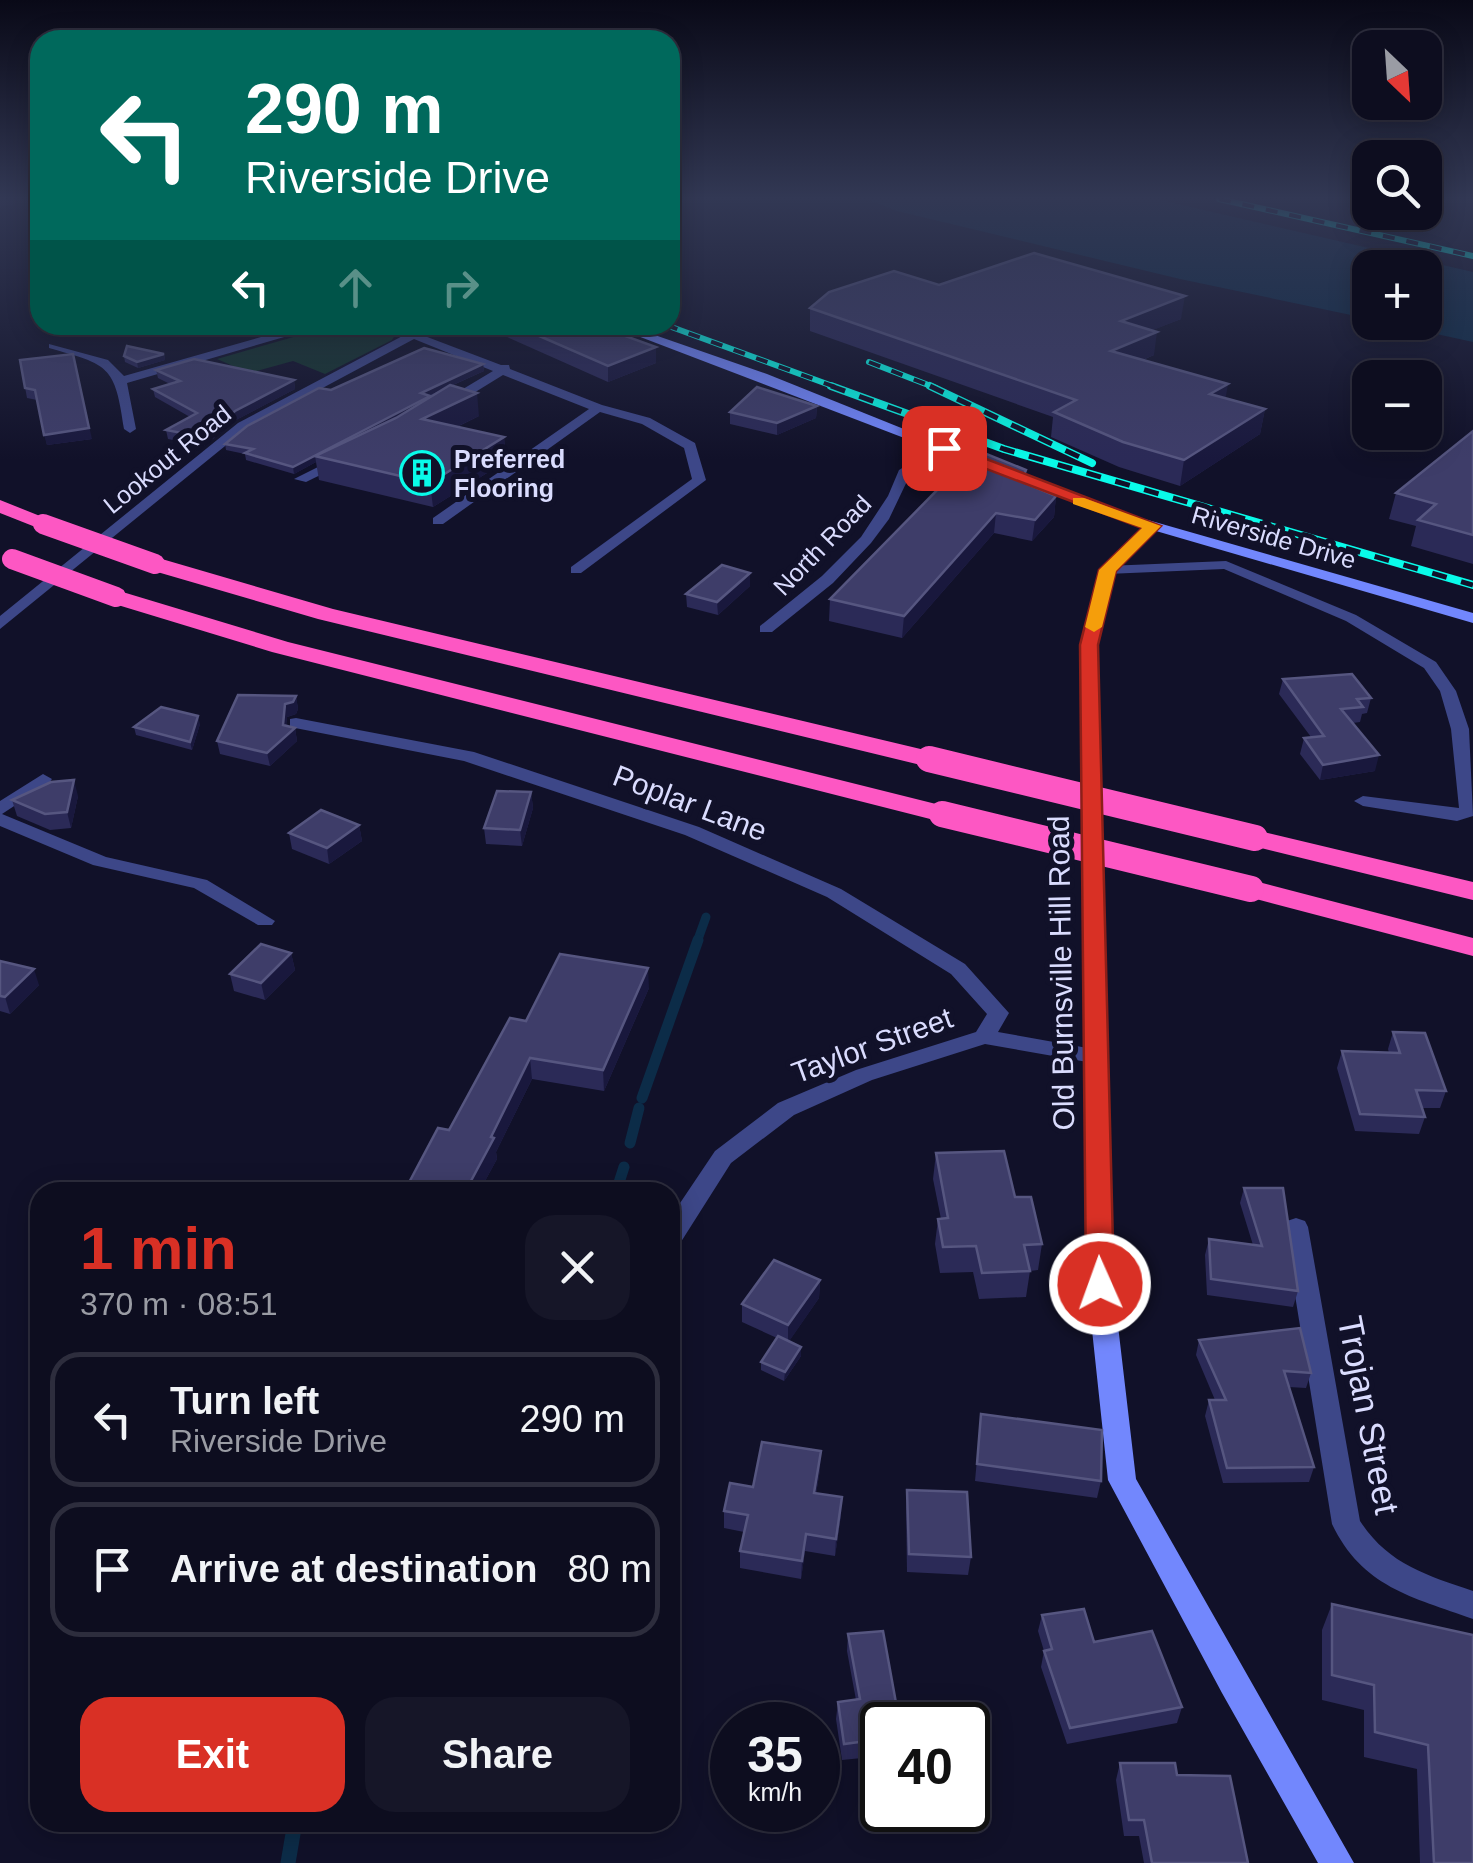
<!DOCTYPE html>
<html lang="en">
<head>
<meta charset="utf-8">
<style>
  body { margin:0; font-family:Arial,sans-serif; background:#161628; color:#f1f3f6; height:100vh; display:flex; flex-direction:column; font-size:38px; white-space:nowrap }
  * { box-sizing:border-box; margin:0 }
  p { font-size:32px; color:#9a9ca4 }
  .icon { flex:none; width:55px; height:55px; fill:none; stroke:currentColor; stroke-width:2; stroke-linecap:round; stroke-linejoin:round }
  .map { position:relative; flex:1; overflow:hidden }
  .side { position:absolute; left:30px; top:1182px; width:650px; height:650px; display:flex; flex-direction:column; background:#0d0d1f; border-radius:30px; box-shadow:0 5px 25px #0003,0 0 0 2px #2d2d3d }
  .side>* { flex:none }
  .hud { position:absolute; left:30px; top:30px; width:650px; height:305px; border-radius:30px; box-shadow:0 5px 25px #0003,0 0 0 2px #2d2d3d; background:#00695c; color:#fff; overflow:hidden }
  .needle { width:65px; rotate:155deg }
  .fabs { position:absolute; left:1352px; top:30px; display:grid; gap:20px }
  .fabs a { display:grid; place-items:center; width:90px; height:90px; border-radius:20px; background:#0d0d1f; box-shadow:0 5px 25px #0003,0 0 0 2px #2d2d3d; font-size:50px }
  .speed { position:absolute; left:710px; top:1702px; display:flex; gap:20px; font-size:50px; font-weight:700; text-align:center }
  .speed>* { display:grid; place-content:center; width:130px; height:130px; border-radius:50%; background:#0d0d1f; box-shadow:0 5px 25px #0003,0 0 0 2px #2d2d3d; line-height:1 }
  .speed small { font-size:25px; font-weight:400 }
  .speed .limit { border:5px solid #111; border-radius:15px; background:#fff; color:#111 }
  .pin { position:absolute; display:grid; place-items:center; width:85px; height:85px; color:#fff; margin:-42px; border-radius:20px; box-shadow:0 5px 15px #0006 }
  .me { position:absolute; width:110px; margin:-55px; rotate:358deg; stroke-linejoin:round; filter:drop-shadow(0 0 8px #0008) }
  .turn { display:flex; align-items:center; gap:35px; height:210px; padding:0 50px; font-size:45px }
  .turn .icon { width:130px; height:130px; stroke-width:2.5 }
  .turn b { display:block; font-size:70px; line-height:85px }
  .lanes { display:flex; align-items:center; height:95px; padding:0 50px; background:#0003; justify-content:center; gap:50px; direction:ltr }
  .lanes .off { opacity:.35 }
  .round { display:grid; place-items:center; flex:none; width:105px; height:105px; border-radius:30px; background:#161628 }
  .headline { display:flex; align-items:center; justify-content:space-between; height:170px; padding:0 50px }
  h1 { font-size:60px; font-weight:700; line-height:75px; color:#d93025 }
  .primary-button { display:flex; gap:20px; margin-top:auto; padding:20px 50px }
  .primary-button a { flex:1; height:115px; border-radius:30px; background:#d93025; color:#fff; font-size:40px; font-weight:700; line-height:115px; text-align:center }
  .primary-button a+a { background:#161628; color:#f1f3f6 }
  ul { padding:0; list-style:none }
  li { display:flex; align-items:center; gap:30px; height:135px; margin:0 20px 15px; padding:0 30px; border:5px solid #2d2d3d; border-radius:30px }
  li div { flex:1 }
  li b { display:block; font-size:38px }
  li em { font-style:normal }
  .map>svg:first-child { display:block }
  .green { fill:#14332d }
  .water { fill:#0c2c48 }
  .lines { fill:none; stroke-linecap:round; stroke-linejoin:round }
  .stream-far3 { stroke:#0c2c48; stroke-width:5 }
  .stream-far2 { stroke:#0c2c48; stroke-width:9 }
  .stream-far1 { stroke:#0c2c48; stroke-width:11 }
  .stream { stroke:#0c2c48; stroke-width:15 }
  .street { fill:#3d4788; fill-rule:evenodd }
  .secondary { fill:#7287fd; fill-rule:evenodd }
  .highway { fill:#fd57c3; fill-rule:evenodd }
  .rail-far1-casing { stroke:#09fbe9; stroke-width:6 }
  .rail-casing { stroke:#09fbe9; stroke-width:8 }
  .rail-far1 { stroke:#111129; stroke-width:4; stroke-dasharray:12; stroke-linecap:butt }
  .rail { stroke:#111129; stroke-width:5; stroke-dasharray:15; stroke-linecap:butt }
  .highway-bridge-far1 { stroke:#fd57c3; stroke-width:20 }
  .highway-bridge { stroke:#fd57c3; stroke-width:26 }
  .wall { fill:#2b2a57 }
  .shaded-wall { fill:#19183d }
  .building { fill:#3e3d69; stroke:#565680; stroke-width:2.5 }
  .route { fill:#d93025; stroke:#8d1f18; stroke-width:2.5 }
  .slow { fill:#f59e0b }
  .labels { text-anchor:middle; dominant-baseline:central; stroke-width:10; stroke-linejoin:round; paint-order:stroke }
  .far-street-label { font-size:25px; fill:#dadcfe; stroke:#111129 }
  .far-poi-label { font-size:25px; font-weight:bold; fill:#dadcfe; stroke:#111129; text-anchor:start }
  .street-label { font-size:30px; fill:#dadcfe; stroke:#111129 }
  .near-street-label { font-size:35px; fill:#dadcfe; stroke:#111129 }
</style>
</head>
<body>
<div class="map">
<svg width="1473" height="1863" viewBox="0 0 1473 1863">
  <rect width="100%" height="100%" fill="#111129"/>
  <polygon class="green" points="372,330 395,335 392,340 325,374 293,361 249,373 217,359 304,334"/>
  <polygon class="water" points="866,199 1156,199 1473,272 1473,342 1386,323 1425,322 1425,268 1370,268 1370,319 1180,279 897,211"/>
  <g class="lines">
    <polyline class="stream-far3" points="1367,327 1374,322"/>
    <polyline class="stream-far2" points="697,942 706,917"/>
    <g class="stream-far1">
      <polyline points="642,1098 698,940"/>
      <polyline points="630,1143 639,1108"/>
      <polyline points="616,1192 624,1167"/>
    </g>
    <polyline class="stream" points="288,1863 295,1822"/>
    <g class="street">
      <path d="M313 325H438L422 335 501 365H509L510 369 602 405 650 418 695 443 706 480 581 573H571V567L692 479 684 448 642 424 600 412 443 524H433V518L589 409 503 375 451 407H443V401L493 371 414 339 246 429 0 629V616L238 423 410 332 337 329 298 333 127 383 136 429 130 433 124 429C115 365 109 365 49 348V344L108 360 124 376 293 328Z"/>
      <polygon points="940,445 951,448 910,475 889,519 871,543 833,583 772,632 760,632 760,626 822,576 861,537 888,496 899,470"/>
      <polygon points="342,455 349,459 347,462 306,482 294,479"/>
      <polygon points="1226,561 1356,615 1436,662 1456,691 1469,729 1473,816 1457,821 1363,806 1354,801 1363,796 1459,808 1451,729 1440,691 1424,668 1346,621 1224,569 1107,574 1100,570 1107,566"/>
      <polygon points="296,718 474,752 699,827 841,889 965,964 1009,1013 998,1032 1093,1049 1101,1051 1104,1056 1101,1061 1093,1063 985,1044 872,1080 794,1115 731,1163 679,1245 670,1247 670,1218 715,1151 778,1103 856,1070 976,1032 987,1014 951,974 827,897 685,835 464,761 290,727 290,719"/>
      <polygon points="43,774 52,779 49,783 2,814 106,857 207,880 275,921 272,925 258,925 194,888 93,865 0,826 0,801"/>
      <path d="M1296 1218 1305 1221 1308 1227 1360 1521C1388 1564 1426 1575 1473 1591V1619C1412 1597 1362 1587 1332 1524L1284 1227 1287 1221Z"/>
    </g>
    <g class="secondary">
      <polygon points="609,325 626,325 767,374 971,456 959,459"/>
      <polygon points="996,467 1006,467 1127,514 1473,613 1473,623 1156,531 1114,571 1097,645 1113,1283 1136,1479 1354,1863 1318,1863 1222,1693 1108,1480 1087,1283 1081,645 1100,570 1143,528 996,473"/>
    </g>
    <g class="highway">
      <polygon points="0,500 50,520 54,524 43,530 0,513"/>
      <polygon points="155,557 333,609 929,751 942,759 929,767 318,619 147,569 144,564 147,559"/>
      <polygon points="116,590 288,642 952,808 956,814 942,822 272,652 108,602 105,597 108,592"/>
      <polygon points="1255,830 1473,882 1473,900 1245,844 1241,838 1245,832"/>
      <polygon points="1251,880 1473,938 1473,956 1241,895 1236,889 1241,883"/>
    </g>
    <g class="rail-far1-casing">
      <g id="rail-far1">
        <polyline points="1219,199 1473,256"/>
        <polyline points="666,325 838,388"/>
        <polyline points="869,362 936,388"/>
      </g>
    </g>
    <g class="rail-casing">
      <g id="rail">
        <polyline points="831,386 1004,449 1473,585"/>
        <polyline points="930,386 1092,463"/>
      </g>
    </g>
    <use href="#rail-far1" class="rail-far1"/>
    <use href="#rail" class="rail"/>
    <g class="highway-bridge-far1">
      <polyline points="43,524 155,564"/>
      <polyline points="12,559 116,597"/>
    </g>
    <g class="highway-bridge">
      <polyline points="929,759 1255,838"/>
      <polyline points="942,814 1251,889"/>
    </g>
  </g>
  <g class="wall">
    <polygon points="939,285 1181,319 1152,330 1154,355 1143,360 1226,399 1265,409 1260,434 1180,486 1119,467 1051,437 1053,417 810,331 810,308"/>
    <polygon points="480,325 595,325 656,347 656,363 608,382"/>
    <polygon points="164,354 165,360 138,368 125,362 124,356"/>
    <polygon points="20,360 92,439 47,445 37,400 27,398"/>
    <polygon points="483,364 484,371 451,386 479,416 457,427 504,437 506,461 433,507 319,480 316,462 294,474 246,460 245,454 226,450 225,444 331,390"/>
    <polygon points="156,370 294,380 295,389 236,420 204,446 168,439 166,430 190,417 155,397 153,389 170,384 158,378"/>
    <polygon points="817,406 816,418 777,435 730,424 730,412"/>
    <polygon points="1473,431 1473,564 1411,546 1416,526 1389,519 1396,493"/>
    <polygon points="923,463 1026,470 1024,483 1056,496 1054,517 1032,541 994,533 902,638 829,621 830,599 937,490 937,485 922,482"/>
    <polygon points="750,586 718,615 687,607 686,594"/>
    <polygon points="1283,679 1371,698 1367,713 1362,714 1360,722 1353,723 1375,771 1320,780 1300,754 1304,738 1311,737 1279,694"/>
    <polygon points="296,696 298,709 296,714 287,717 286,726 295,728 297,741 270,766 220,754 217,741"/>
    <polygon points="200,724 192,750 136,735 134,727"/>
    <polygon points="531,792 533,808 522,846 486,844 484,828"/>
    <polygon points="78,796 71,828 50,830 17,816 12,800"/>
    <polygon points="359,825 362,841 329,864 292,849 289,833"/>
    <polygon points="291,953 295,970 265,1000 234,991 230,974"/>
    <polygon points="0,961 39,985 10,1014 0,1011"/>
    <polygon points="649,988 604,1091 532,1079 496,1152 497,1159 479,1192 404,1192 526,1021"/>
    <polygon points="1393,1032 1446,1091 1440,1108 1422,1108 1425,1117 1419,1134 1355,1131 1337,1068 1342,1051 1389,1053 1388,1049"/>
    <polygon points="936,1153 1015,1197 1042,1244 1038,1270 1030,1271 1026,1297 979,1299 973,1272 940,1273 935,1244 938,1219 941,1219 933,1179"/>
    <polygon points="1244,1188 1298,1291 1293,1307 1207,1295 1205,1255 1209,1239 1253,1245 1240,1203"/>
    <polygon points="820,1280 819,1298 789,1341 801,1356 784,1381 761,1370 761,1362 777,1338 742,1322 742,1304"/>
    <polygon points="1199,1340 1311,1373 1306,1388 1289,1387 1314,1467 1309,1482 1223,1483 1205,1416 1209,1400 1215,1400 1196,1355"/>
    <polygon points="981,1414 1101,1481 1097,1498 975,1481"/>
    <polygon points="820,1469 816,1494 841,1515 835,1556 805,1551 801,1579 740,1568 740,1551 744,1532 724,1528 724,1511 753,1487"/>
    <polygon points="907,1490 971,1557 968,1575 907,1572 906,1507"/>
    <polygon points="1332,1604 1473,1635 1473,1863 1420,1863 1417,1769 1364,1757 1364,1710 1322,1700 1322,1630"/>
    <polygon points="1042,1615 1094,1642 1182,1707 1177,1723 1067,1744 1041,1667 1044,1651 1038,1631"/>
    <polygon points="848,1634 882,1725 882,1756 842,1760 836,1719 838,1702 856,1700 847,1651"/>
    <polygon points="1120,1763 1177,1775 1248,1863 1144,1863 1139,1836 1124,1836 1116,1780"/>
  </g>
  <g class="shaded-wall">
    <polygon points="0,199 13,199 15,204 0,207"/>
    <polygon points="1185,296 1181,319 1118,344 1121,321"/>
    <polygon points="1157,332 1154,355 1108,374 1111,351"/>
    <polygon points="656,347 656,363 608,382 608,366"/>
    <polygon points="73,354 92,439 47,445 44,435"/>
    <polygon points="164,354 165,360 138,368 137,362"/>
    <polygon points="483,364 484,371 421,399 421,393"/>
    <polygon points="294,380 295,389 236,420 204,446 202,437 235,411"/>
    <polygon points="1228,384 1224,408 1210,394"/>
    <polygon points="477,393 479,416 425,442 422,419"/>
    <polygon points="430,396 430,402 315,456 316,462 294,474 293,467"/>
    <polygon points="817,406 816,418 777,435 777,423"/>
    <polygon points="1265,409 1260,434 1180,486 1184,460"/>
    <polygon points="504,437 506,461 433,507 430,483"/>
    <polygon points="1056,496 1054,517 1032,541 1035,520"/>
    <polygon points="996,513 994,533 902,638 904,616"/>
    <polygon points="750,573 750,586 718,615 717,602"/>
    <polygon points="296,696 298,709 296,714 287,717 285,737 295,728 297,741 270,766 267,753 283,725 285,704"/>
    <polygon points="198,716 200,724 192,750 190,742"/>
    <polygon points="1379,755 1375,771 1320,780 1323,765"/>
    <polygon points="74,780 78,796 71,828 67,812"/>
    <polygon points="531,792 533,808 522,846 520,830"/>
    <polygon points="359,825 362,841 329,864 327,848"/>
    <polygon points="291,953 295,970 265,1000 261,983"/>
    <polygon points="648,968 649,988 604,1091 603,1070"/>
    <polygon points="34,969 39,985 10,1014 5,997"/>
    <polygon points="530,1058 532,1079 496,1152 497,1159 479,1192 465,1192"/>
    <polygon points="820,1280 819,1298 788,1343 788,1325"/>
    <polygon points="801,1347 801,1356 784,1381 785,1372"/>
    <polygon points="821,1451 820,1469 813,1511 814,1493"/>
    <polygon points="842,1497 841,1515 835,1556 836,1539"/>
    <polygon points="806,1534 805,1551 801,1579 802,1561"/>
  </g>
  <g class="building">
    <polygon points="1034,253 1185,296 1121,321 1157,332 1111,351 1228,384 1210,394 1265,409 1184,460 1123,442 1054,412 1076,400 810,308 829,292 894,271 939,285"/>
    <polygon points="514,325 595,325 656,347 608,366"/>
    <polygon points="127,346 164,354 137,362 124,356"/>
    <polygon points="424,348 483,364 421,393 430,396 293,467 245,453 253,449 225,444 247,426 319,388 331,390"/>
    <polygon points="73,354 89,428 44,435 35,390 25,388 20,360"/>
    <polygon points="194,359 294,380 235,411 202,437 166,430 197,413 153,389 180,381 156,370"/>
    <polygon points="450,385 477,393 422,419 504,437 430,483 315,456 396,418"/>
    <polygon points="757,387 817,406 777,423 730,412"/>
    <polygon points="1473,431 1473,535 1418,520 1436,504 1396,493"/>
    <polygon points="947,438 1026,470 1022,480 1015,479 1056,496 1035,520 996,513 904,616 830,599 945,482 938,480 948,467 923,463"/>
    <polygon points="722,565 750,573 717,602 686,594"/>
    <polygon points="1352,674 1371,698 1357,699 1363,707 1341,709 1379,755 1323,765 1304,738 1324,736 1283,679"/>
    <polygon points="238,695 296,696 293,702 285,704 283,725 295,728 267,753 217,741"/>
    <polygon points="161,707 198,716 190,742 134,727"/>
    <polygon points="74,780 67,812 45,814 12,800 51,782"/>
    <polygon points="497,791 531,792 520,830 484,828"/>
    <polygon points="321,810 359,825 327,848 289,833"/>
    <polygon points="261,944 291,953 261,983 230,974"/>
    <polygon points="560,954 648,968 603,1070 530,1058 491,1137 494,1138 465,1192 404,1192 438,1128 449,1130 510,1018 526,1021"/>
    <polygon points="0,961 34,969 5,997 0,996"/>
    <polygon points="1393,1032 1425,1033 1446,1091 1416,1090 1425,1117 1360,1114 1342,1051 1400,1053"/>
    <polygon points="1004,1151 1015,1197 1031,1197 1042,1244 1024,1245 1030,1271 982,1273 976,1246 943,1247 938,1219 948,1218 936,1153"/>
    <polygon points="1244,1188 1283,1188 1298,1291 1211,1279 1209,1239 1262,1246"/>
    <polygon points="774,1260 820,1280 788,1325 742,1304"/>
    <polygon points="1300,1328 1311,1373 1284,1371 1314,1467 1227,1468 1209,1400 1226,1400 1199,1340"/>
    <polygon points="778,1336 801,1347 785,1372 761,1362"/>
    <polygon points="981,1414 1102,1430 1101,1481 977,1464"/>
    <polygon points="762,1442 821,1451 814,1493 842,1497 836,1539 806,1534 802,1561 740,1551 748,1515 724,1511 730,1483 753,1487"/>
    <polygon points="907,1490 967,1492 971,1557 909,1554"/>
    <polygon points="1332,1604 1473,1635 1473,1863 1434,1863 1428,1745 1375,1732 1374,1685 1332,1675"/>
    <polygon points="1084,1609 1094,1642 1152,1631 1182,1707 1070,1728 1044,1651 1052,1649 1042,1615"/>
    <polygon points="883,1631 900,1725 882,1725 882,1739 844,1744 838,1702 860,1699 848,1634"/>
    <polygon points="1120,1763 1175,1763 1177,1775 1230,1776 1248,1863 1152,1863 1144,1820 1129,1820"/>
  </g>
  <linearGradient id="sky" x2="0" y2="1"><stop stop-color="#090917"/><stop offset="0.43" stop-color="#323854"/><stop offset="1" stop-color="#323854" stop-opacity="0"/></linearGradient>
  <rect width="1473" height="460" fill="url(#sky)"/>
  <polygon class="route" points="939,445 950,445 1161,526 1116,571 1098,645 1114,1284 1110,1291 1100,1295 1090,1291 1086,1284 1080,645 1099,570 1142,528 939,451"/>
  <polygon class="slow" points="1073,498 1084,498 1161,526 1116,571 1102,627 1094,632 1085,627 1099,570 1142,528 1073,504"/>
  <defs>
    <g id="building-ring" transform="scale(2.25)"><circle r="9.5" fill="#111129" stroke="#09fbe9" stroke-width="1.5"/><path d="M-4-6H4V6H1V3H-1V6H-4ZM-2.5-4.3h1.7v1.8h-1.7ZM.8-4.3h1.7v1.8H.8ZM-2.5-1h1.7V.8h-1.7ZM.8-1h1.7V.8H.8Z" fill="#09fbe9"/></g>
  </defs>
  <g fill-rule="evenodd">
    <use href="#building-ring" x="422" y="473"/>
  </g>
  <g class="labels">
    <g class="far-street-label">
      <text transform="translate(167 459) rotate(-39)">Lookout Road</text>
      <text transform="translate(1274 537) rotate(16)">Riverside Drive</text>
      <text transform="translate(822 545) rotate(-46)">North Road</text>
    </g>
    <g class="far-poi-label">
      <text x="454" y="459">Preferred<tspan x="454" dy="29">Flooring</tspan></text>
    </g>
    <g class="street-label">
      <text transform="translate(690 803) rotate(21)">Poplar Lane</text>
      <text transform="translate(1061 973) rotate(-91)">Old Burnsville Hill Road</text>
      <text transform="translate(872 1045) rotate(-20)">Taylor Street</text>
    </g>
    <g class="near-street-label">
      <text transform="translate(1369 1415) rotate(79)">Trojan Street</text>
    </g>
  </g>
</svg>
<div class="fabs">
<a><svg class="needle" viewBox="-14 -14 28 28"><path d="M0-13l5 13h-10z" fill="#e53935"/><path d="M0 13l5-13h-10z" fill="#9a9ca4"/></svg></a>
<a><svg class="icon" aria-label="search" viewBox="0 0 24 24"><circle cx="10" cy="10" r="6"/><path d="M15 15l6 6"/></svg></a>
<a>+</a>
<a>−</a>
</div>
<div class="speed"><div>35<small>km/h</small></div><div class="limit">40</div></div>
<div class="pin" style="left:944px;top:448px;background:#d93025"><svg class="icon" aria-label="arrive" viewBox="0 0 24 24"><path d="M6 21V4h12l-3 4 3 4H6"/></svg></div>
<svg class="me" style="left:1100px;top:1284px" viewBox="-20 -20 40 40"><circle r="17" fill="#d93025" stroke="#fff" stroke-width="3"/><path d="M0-11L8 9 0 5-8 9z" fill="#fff"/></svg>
<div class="hud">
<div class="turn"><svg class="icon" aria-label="left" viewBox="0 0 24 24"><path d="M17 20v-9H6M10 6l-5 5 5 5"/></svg><div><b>290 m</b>Riverside Drive</div></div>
<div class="lanes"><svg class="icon" aria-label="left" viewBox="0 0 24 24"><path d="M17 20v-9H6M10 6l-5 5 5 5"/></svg><svg class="icon off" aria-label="ahead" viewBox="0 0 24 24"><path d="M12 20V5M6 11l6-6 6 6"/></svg><svg class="icon off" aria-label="right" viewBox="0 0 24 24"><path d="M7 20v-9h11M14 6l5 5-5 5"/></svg></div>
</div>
<section class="side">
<div class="headline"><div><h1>1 min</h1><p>370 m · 08:51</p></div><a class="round"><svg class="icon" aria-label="close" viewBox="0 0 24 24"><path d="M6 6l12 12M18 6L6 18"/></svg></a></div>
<ul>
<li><svg class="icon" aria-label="left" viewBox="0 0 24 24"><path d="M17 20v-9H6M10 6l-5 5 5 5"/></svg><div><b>Turn left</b><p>Riverside Drive</p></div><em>290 m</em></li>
<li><svg class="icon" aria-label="arrive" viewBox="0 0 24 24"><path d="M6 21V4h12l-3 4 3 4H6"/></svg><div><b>Arrive at destination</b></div><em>80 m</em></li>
</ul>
<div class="primary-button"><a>Exit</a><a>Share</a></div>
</section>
</div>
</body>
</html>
